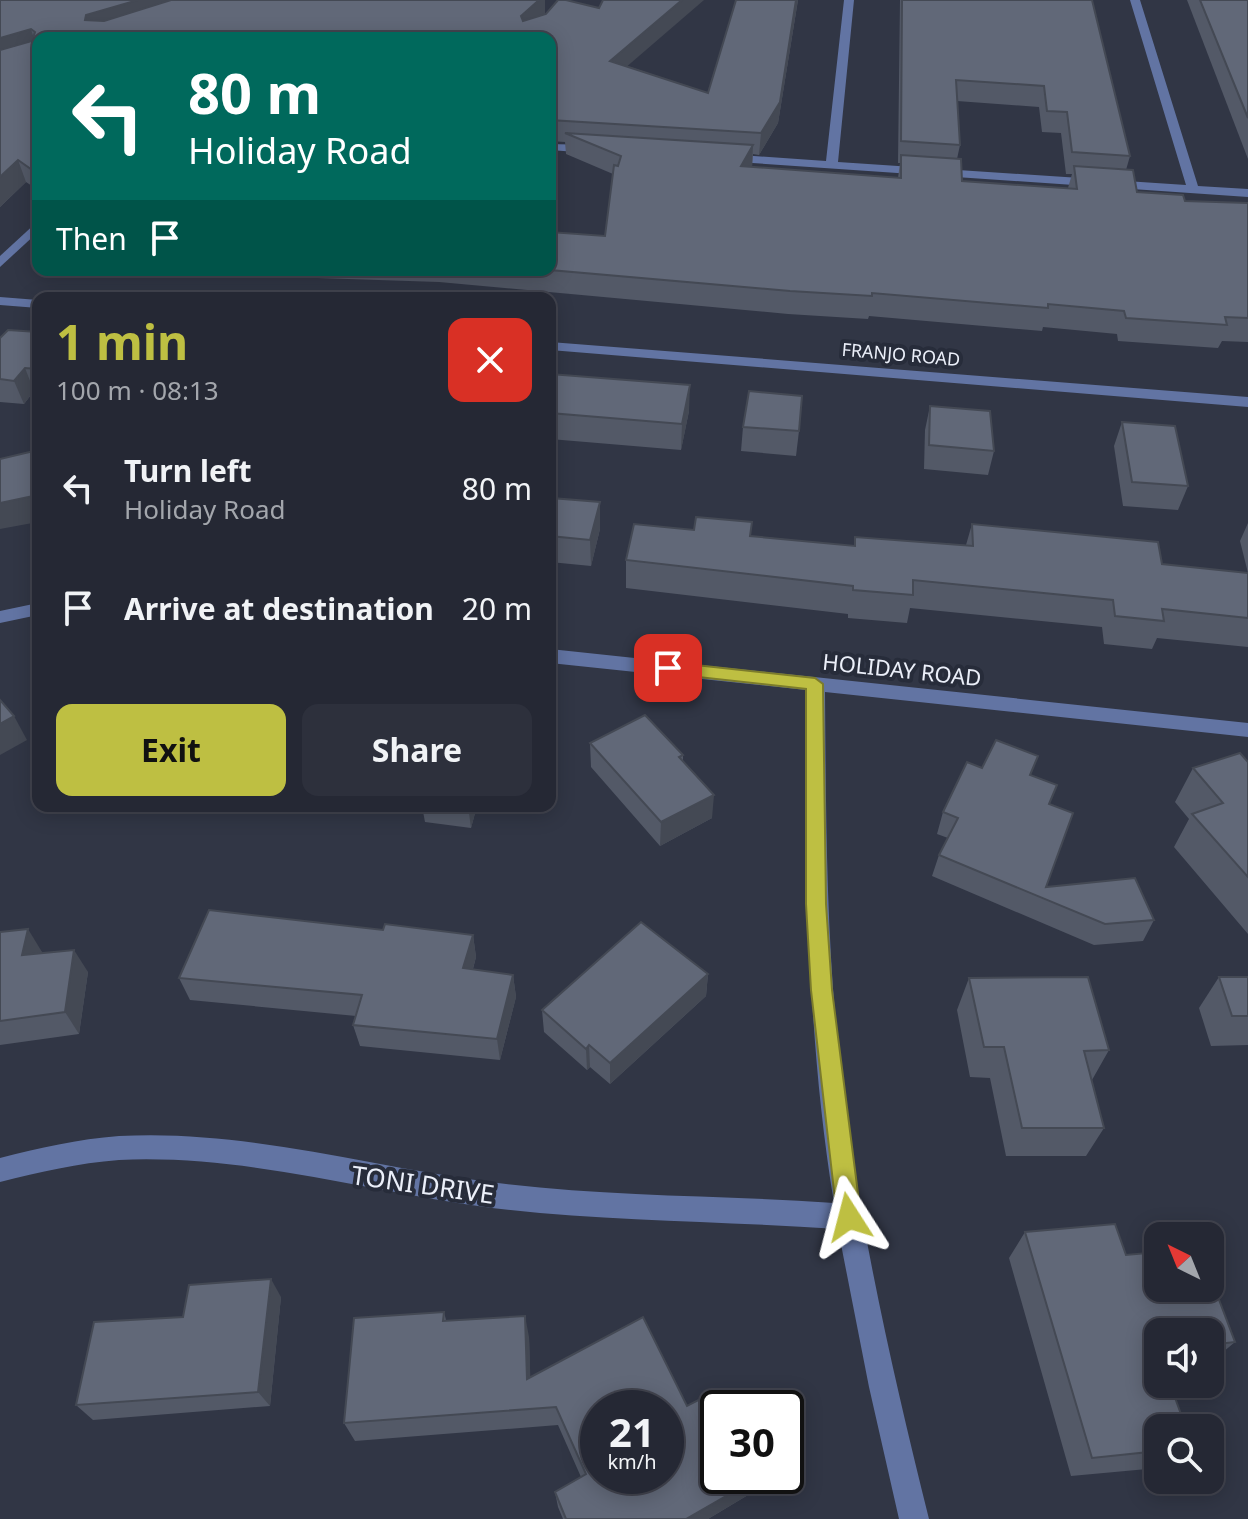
<!DOCTYPE html>
<html lang="en">
<head>
<meta charset="utf-8">
<style>
  body { margin:0; font-family:"Noto Sans",sans-serif; background:#2d303c; color:#f1f3f6; height:100vh; display:flex; flex-direction:column; font-size:30px; white-space:nowrap }
  * { box-sizing:border-box; margin:0 }
  p { font-size:26px; color:#a3a6ac }
  .icon { flex:none; width:44px; height:44px; fill:none; stroke:currentColor; stroke-width:2; stroke-linecap:round; stroke-linejoin:round }
  .map { position:relative; flex:1; overflow:hidden }
  .side { position:absolute; left:32px; top:292px; width:524px; height:520px; display:flex; flex-direction:column; background:#252834; border-radius:16px; box-shadow:0 4px 20px #0003,0 0 0 2px #42444f }
  .side>* { flex:none }
  .banner { position:absolute; left:32px; top:32px; width:524px; height:244px; border-radius:16px; box-shadow:0 4px 20px #0003,0 0 0 2px #42444f; background:#00695c; color:#fff; overflow:hidden }
  .needle { width:52px; rotate:317deg }
  .controls { position:absolute; left:1144px; top:1222px; display:grid; gap:16px }
  .controls a { display:grid; place-items:center; width:80px; height:80px; border-radius:16px; background:#252834; box-shadow:0 4px 20px #0003,0 0 0 2px #42444f; font-size:40px }
  .speed { position:absolute; left:580px; top:1390px; display:flex; gap:16px; font-size:40px; font-weight:700; text-align:center }
  .speed>* { display:grid; place-content:center; width:104px; height:104px; border-radius:50%; background:#252834; box-shadow:0 4px 20px #0003,0 0 0 2px #42444f; line-height:1 }
  .speed small { font-size:20px; font-weight:400 }
  .speed .limit { border:4px solid #111; border-radius:12px; background:#fff; color:#111 }
  .pin { position:absolute; display:grid; place-items:center; width:68px; height:68px; color:#fff; margin:-34px; border-radius:16px; box-shadow:0 4px 12px #0006 }
  .me { position:absolute; width:88px; margin:-44px; rotate:351deg; stroke-linejoin:round; filter:drop-shadow(0 0 6px #0008) }
  .turn { display:flex; align-items:center; gap:28px; height:168px; padding:0 24px; font-size:36px }
  .turn .icon { width:104px; height:104px; stroke-width:2.5 }
  .turn b { display:block; font-size:56px; line-height:68px }
  .then { display:flex; align-items:center; height:76px; padding:0 24px; background:#0003; gap:16px; font-size:30px }
  .round { display:grid; place-items:center; flex:none; width:84px; height:84px; border-radius:16px; background:#2d303c }
  .summary { display:flex; align-items:center; justify-content:space-between; height:136px; padding:0 24px }
  h1 { font-size:48px; font-weight:700; line-height:60px; color:#bebf42 }
  .action { display:flex; gap:16px; margin-top:auto; padding:16px 24px }
  .action a { flex:1; height:92px; border-radius:16px; background:#bebf42; color:#111; font-size:32px; font-weight:700; line-height:92px; text-align:center }
  .action a+a { background:#2d303c; color:#f1f3f6 }
  ul { padding:0; list-style:none }
  li { display:flex; align-items:center; gap:24px; height:120px; padding:0 24px }
  li div { flex:1 }
  li b { display:block; font-size:30px }
  li em { font-style:normal }
  .map>svg:first-child { display:block }
  .lines { fill:none; stroke-linecap:round; stroke-linejoin:round }
  .minor { fill:#6274a3; fill-rule:evenodd }
  .wall { fill:#535967; fill-rule:evenodd }
  .shaded-wall { fill:#444954 }
  .building { fill:#616878; stroke:#444954; stroke-width:2; fill-rule:evenodd }
  .route { fill:#bebf42; stroke:#7c7c2b; stroke-width:2 }
  .labels { text-anchor:middle; dominant-baseline:central; stroke-width:8; stroke-linejoin:round; paint-order:stroke }
  .far-street-label { font-size:18px; fill:#ebeff9; stroke:#272c3a }
  .street-label { font-size:22px; fill:#ebeff9; stroke:#272c3a }
  .near-street-label { font-size:26px; fill:#ebeff9; stroke:#272c3a }
</style>
</head>
<body>
<div class="map">
<svg width="1248" height="1519" viewBox="0 0 1248 1519">
  <rect width="100%" height="100%" fill="#313645"/>
  <g class="lines">
    <g class="minor">
      <polygon points="844,0 854,0 838,162 1186,185 1130,0 1140,0 1198,186 1248,189 1248,197 722,161 720,158 726,154 826,161"/>
      <polygon points="550,144 590,145 596,149 590,153 550,150"/>
      <polygon points="38,221 38,232 0,267 0,256"/>
      <polygon points="0,297 38,300 38,308 0,305"/>
      <polygon points="550,342 1248,397 1248,407 550,350"/>
      <polygon points="38,603 38,615 0,623 0,611"/>
      <path d="M550 649 1248 723V737L825 692C826 813 826 935 839 1055 856 1212 891 1366 929 1519H899L869 1387 838 1229C723 1221 607 1222 492 1208 369 1192 245 1154 119 1160 78 1163 40 1172 0 1182V1158C39 1148 78 1139 119 1136 243 1129 367 1166 490 1182 604 1197 720 1195 834 1203 806 1033 806 862 806 690L550 663Z"/>
    </g>
  </g>
  <g class="wall">
    <path d="M0 0H545V14L627 66 708 93 736 0H798L778 123 759 155 753 154 752 167 898 178 900 163H898L900 0H1092L1130 156 1126 170 1137 192 1185 201 1248 203V342L1222 341 1218 348 1118 341 1117 334 1043 327 1042 331 869 316 868 319 788 314 439 282 317 278 316 270H550L605 236 613 174 566 154 565 142 550 141V38H38V190L26 182 0 207ZM957 101 1039 107 1042 132 1061 133 1066 174H1072L1068 188 962 181 957 159 960 145Z"/>
    <polygon points="1187,0 1248,0 1248,159"/>
    <polygon points="38,332 38,392 34,391 24,404 0,402 0,338"/>
    <polygon points="550,374 689,411 681,450 550,439"/>
    <polygon points="930,406 994,451 988,475 924,469 925,430"/>
    <polygon points="1122,422 1188,486 1178,510 1123,506 1114,446"/>
    <polygon points="743,427 799,431 796,456 741,451"/>
    <polygon points="550,490 554,491 555,498 600,502 600,529 591,566 550,562"/>
    <polygon points="1248,523 1248,647 1157,638 1152,649 1104,644 1102,627 910,608 907,623 848,618 848,614 626,588 626,560 694,530 854,546 855,537 966,545 972,524 1162,564 1248,573 1240,541"/>
    <polygon points="590,743 683,755 683,761 712,818 660,846 591,767"/>
    <polygon points="1248,762 1248,934 1174,847 1189,819 1175,802 1193,768"/>
    <polygon points="982,768 1031,775 1049,804 1046,887 1154,920 1143,941 1094,945 932,876 939,855 948,838 937,834 943,812"/>
    <polygon points="422,806 477,806 471,828 425,822"/>
    <polygon points="383,930 473,935 476,957 473,969 513,975 516,997 500,1060 360,1046 353,1025 356,1016 190,1000 179,978"/>
    <polygon points="0,932 42,952 42,953 88,972 79,1034 0,1045"/>
    <polygon points="708,974 706,996 610,1084 590,1067 587,1070 544,1032 542,1010"/>
    <polygon points="1219,977 1248,977 1248,1045 1211,1046 1199,1008"/>
    <polygon points="969,978 1109,1050 1092,1080 1104,1128 1086,1156 1006,1156 990,1078 970,1077 957,1010"/>
    <polygon points="1025,1232 1126,1255 1235,1342 1210,1363 1210,1332 1158,1332 1158,1468 1071,1476 1009,1258"/>
    <polygon points="281,1297 270,1406 93,1420 76,1405 183,1317"/>
    <polygon points="444,1312 446,1320 529,1337 530,1377 687,1406 753,1492 708,1519 563,1519 558,1507 555,1492 581,1477 558,1425 355,1441 344,1423"/>
  </g>
  <g class="shaded-wall">
    <polygon points="138,0 208,0 92,35 85,20 86,15"/>
    <polygon points="539,0 545,0 545,14 522,36 521,16"/>
    <polygon points="682,0 704,0 610,81 610,61"/>
    <polygon points="796,0 798,0 778,123 759,155 761,133"/>
    <polygon points="31,29 37,49 0,60 0,38"/>
    <polygon points="753,145 752,167 741,166"/>
    <polygon points="18,160 26,182 0,207 0,177"/>
    <polygon points="25,368 34,391 24,404 14,381"/>
    <polygon points="690,385 689,411 681,450 682,424"/>
    <polygon points="38,495 38,522 0,529 0,503"/>
    <polygon points="600,502 600,529 591,566 590,540"/>
    <polygon points="14,716 27,740 0,755 0,724"/>
    <polygon points="714,795 712,818 660,846 661,822"/>
    <polygon points="468,806 477,806 471,828"/>
    <polygon points="28,929 42,952 37,978 22,955"/>
    <polygon points="473,935 476,957 467,990 463,968"/>
    <polygon points="74,950 88,972 79,1034 65,1012"/>
    <polygon points="708,974 706,996 610,1084 610,1063"/>
    <polygon points="513,975 516,997 500,1060 497,1039"/>
    <polygon points="589,1045 590,1067 587,1070 586,1049"/>
    <polygon points="271,1279 281,1297 270,1406 258,1392"/>
    <polygon points="525,1316 529,1337 531,1397 527,1379"/>
    <polygon points="759,1477 753,1492 708,1519 686,1519"/>
  </g>
  <g class="building">
    <polygon points="0,0 138,0 86,15 85,20 104,21 171,0 539,0 521,16 523,21 546,14 558,0 566,0 599,8 603,0 682,0 610,61 708,93 736,0 796,0 780,102 761,133 550,120 550,38 38,38 38,174 18,160 0,177 0,50 32,41 35,32 31,29 0,38"/>
    <polygon points="902,0 1092,0 1130,156 1072,152 1067,112 1047,111 1044,86 956,80 960,145 901,141"/>
    <polygon points="1200,0 1248,0 1248,118"/>
    <polygon points="565,133 753,145 741,166 901,178 901,155 961,159 962,181 1077,189 1074,166 1133,170 1137,192 1183,195 1185,201 1248,203 1248,318 1225,317 1227,325 1126,318 1124,311 1048,304 1048,308 872,293 872,296 790,291 550,270 550,232 605,236 614,165 618,166 621,156"/>
    <polygon points="8,330 38,332 38,369 25,368 14,381 0,379 0,338"/>
    <polygon points="550,374 690,385 682,424 550,413"/>
    <polygon points="749,391 802,396 799,431 743,427"/>
    <polygon points="930,406 990,411 994,451 929,445"/>
    <polygon points="1122,422 1175,426 1188,486 1132,482"/>
    <polygon points="38,450 38,495 0,503 0,459"/>
    <polygon points="550,490 554,491 552,498 600,502 590,540 550,536"/>
    <polygon points="696,517 752,522 750,536 855,546 855,537 973,546 972,524 1158,542 1162,564 1248,573 1248,618 1162,609 1164,621 1115,616 1113,600 913,580 913,595 853,590 853,586 626,560 634,524 694,530"/>
    <polygon points="0,700 14,716 0,724"/>
    <polygon points="645,715 683,755 679,757 714,795 661,822 590,743"/>
    <polygon points="996,740 1038,756 1030,775 1057,785 1049,804 1073,813 1046,887 1135,878 1154,920 1105,924 939,855 958,818 943,812 967,762 982,768"/>
    <polygon points="1240,753 1248,762 1248,877 1192,814 1223,803 1193,768"/>
    <polygon points="209,910 383,930 385,924 473,935 463,968 513,975 497,1039 353,1025 362,995 179,978"/>
    <polygon points="641,922 708,974 610,1063 589,1045 586,1049 542,1010"/>
    <polygon points="28,929 22,955 74,950 65,1012 0,1021 0,932"/>
    <polygon points="1088,977 1109,1050 1084,1051 1104,1128 1022,1128 1004,1047 984,1047 969,978"/>
    <polygon points="1219,977 1248,977 1248,1016 1232,1016"/>
    <polygon points="1115,1224 1126,1255 1158,1252 1158,1288 1210,1288 1210,1276 1235,1342 1210,1345 1210,1332 1158,1332 1158,1384 1170,1384 1186,1428 1158,1428 1158,1451 1092,1458 1025,1232"/>
    <polygon points="271,1279 258,1392 76,1405 94,1322 183,1317 189,1285"/>
    <path d="M444 1312 443 1321 525 1316 527 1379 643 1317 687 1406 716 1391 724 1408H718V1476L759 1477 686 1519H566L555 1492 586 1474 556 1407 344 1423 354 1318ZM598 1408H666V1476H598Z"/>
  </g>
  <polygon class="route" points="668,662 815,678 823,684 826,904 832,990 861,1217 858,1226 849,1229 841,1226 837,1217 811,990 806,904 806,689 662,673 659,668"/>
  <g class="labels">
    <g class="far-street-label">
      <text transform="translate(901 354) rotate(5)">FRANJO ROAD</text>
    </g>
    <g class="street-label">
      <text transform="translate(902 669) rotate(6)">HOLIDAY ROAD</text>
    </g>
    <g class="near-street-label">
      <text transform="translate(423 1184) rotate(8)">TONI DRIVE</text>
    </g>
  </g>
</svg>
<div class="controls">
<a><svg class="needle" viewBox="-14 -14 28 28"><path d="M0-13l5 13h-10z" fill="#e53935"/><path d="M0 13l5-13h-10z" fill="#a3a6ac"/></svg></a>
<a><svg class="icon" aria-label="sound" viewBox="0 0 24 24"><path d="M4 9h4l5-4v14l-5-4H4zM17 9q2 3 0 6"/></svg></a>
<a><svg class="icon" aria-label="search" viewBox="0 0 24 24"><circle cx="10" cy="10" r="6"/><path d="M15 15l6 6"/></svg></a>
</div>
<div class="speed"><div>21<small>km/h</small></div><div class="limit">30</div></div>
<div class="pin" style="left:668px;top:668px;background:#d93025"><svg class="icon" aria-label="arrive" viewBox="0 0 24 24"><path d="M6 21V4h12l-3 4 3 4H6"/></svg></div>
<svg class="me" style="left:849px;top:1217px" viewBox="-20 -20 40 40"><path d="M0-17L14 15 0 8-14 15z" fill="#bebf42" stroke="#fff" stroke-width="4"/></svg>
<div class="banner">
<div class="turn"><svg class="icon" aria-label="left" viewBox="0 0 24 24"><path d="M17 20v-9H6M10 6l-5 5 5 5"/></svg><div><b>80 m</b>Holiday Road</div></div>
<div class="then">Then<svg class="icon" aria-label="arrive" viewBox="0 0 24 24"><path d="M6 21V4h12l-3 4 3 4H6"/></svg></div>
</div>
<section class="side">
<div class="summary"><div><h1>1 min</h1><p>100 m · 08:13</p></div><a class="round" style="background:#d93025;color:#fff"><svg class="icon" aria-label="close" viewBox="0 0 24 24"><path d="M6 6l12 12M18 6L6 18"/></svg></a></div>
<ul>
<li><svg class="icon" aria-label="left" viewBox="0 0 24 24"><path d="M17 20v-9H6M10 6l-5 5 5 5"/></svg><div><b>Turn left</b><p>Holiday Road</p></div><em>80 m</em></li>
<li><svg class="icon" aria-label="arrive" viewBox="0 0 24 24"><path d="M6 21V4h12l-3 4 3 4H6"/></svg><div><b>Arrive at destination</b></div><em>20 m</em></li>
</ul>
<div class="action"><a>Exit</a><a>Share</a></div>
</section>
</div>
</body>
</html>
